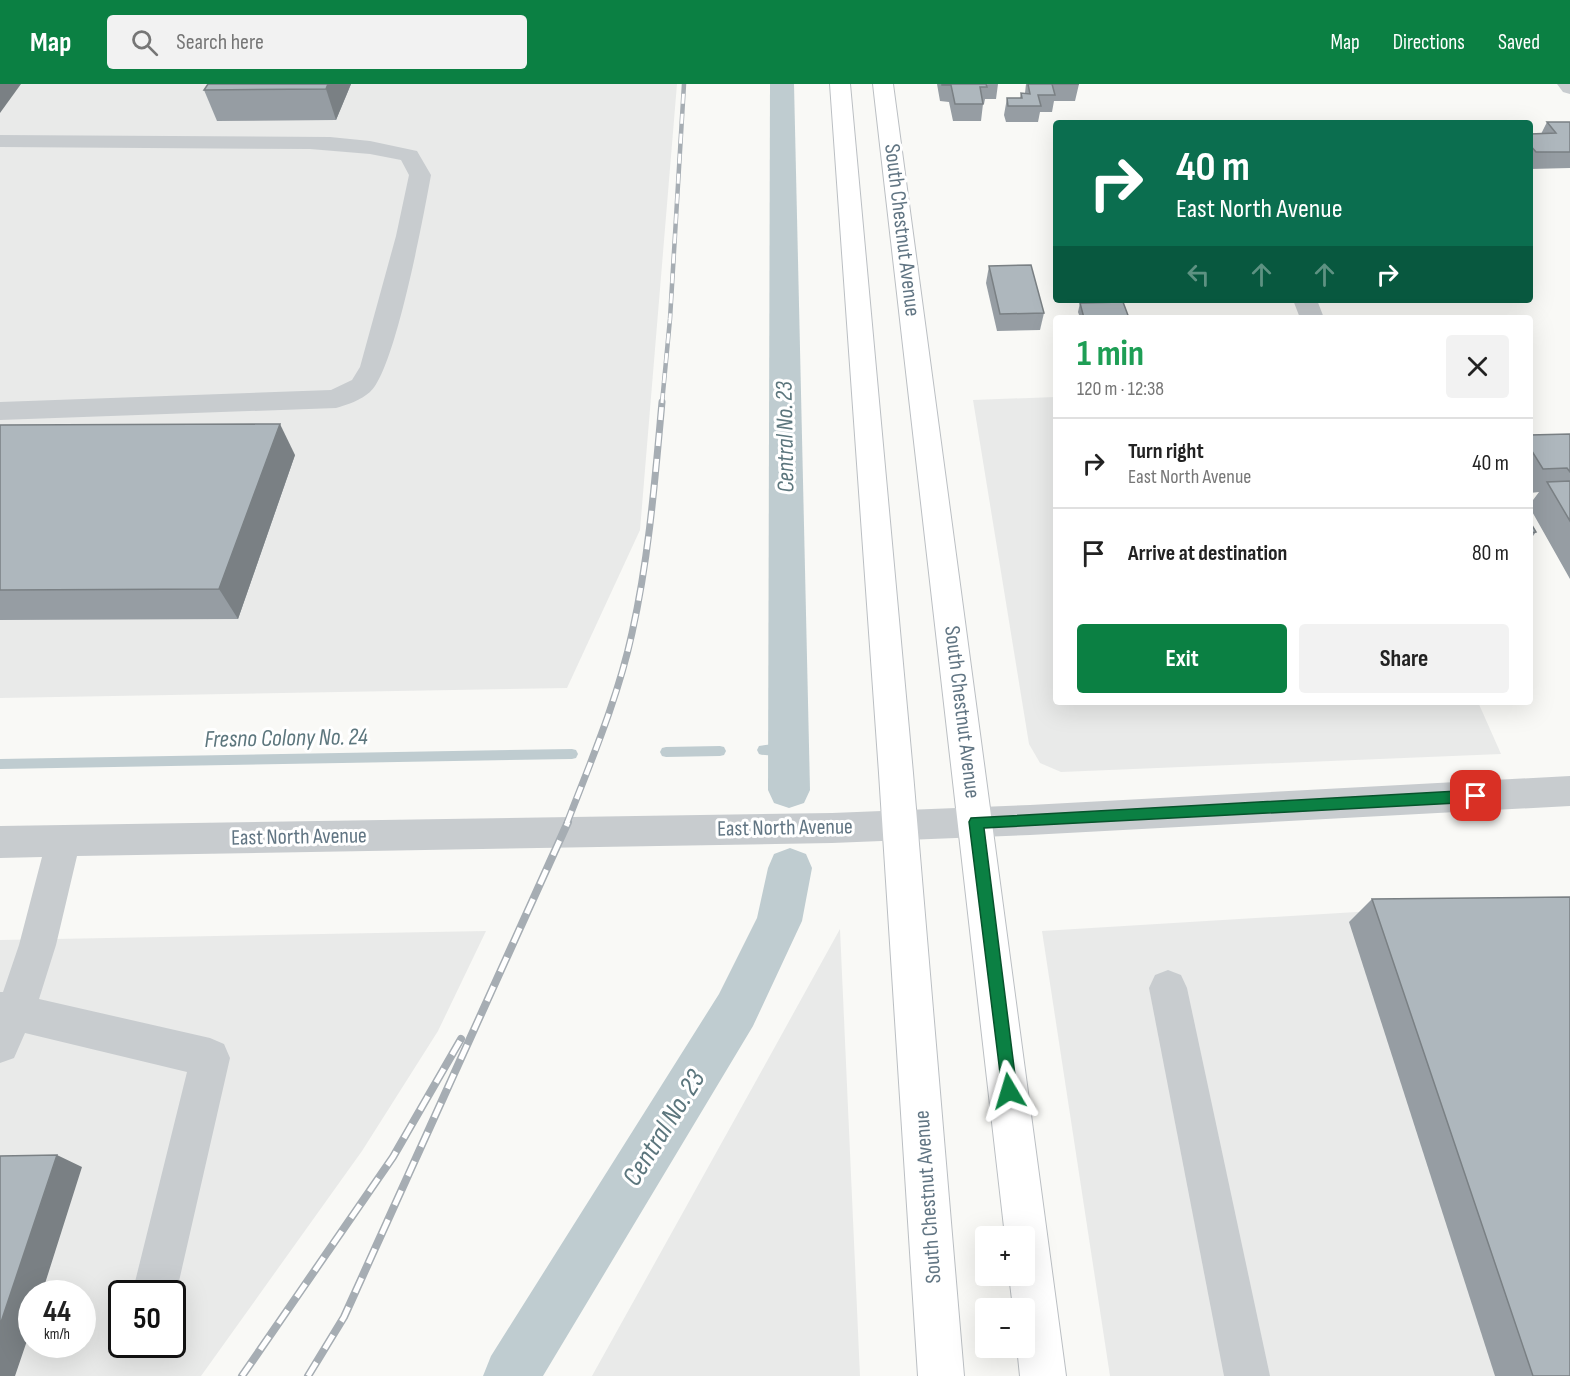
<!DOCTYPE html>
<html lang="en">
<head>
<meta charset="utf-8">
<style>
  body { margin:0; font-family:"Sofia Sans Condensed",sans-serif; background:#f2f2f2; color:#222; height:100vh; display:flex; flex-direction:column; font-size:22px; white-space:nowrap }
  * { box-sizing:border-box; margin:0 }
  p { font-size:20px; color:#767676 }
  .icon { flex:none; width:33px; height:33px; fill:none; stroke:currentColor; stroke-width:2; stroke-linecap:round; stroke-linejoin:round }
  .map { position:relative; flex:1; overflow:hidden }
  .panel { position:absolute; left:1053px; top:231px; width:480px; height:390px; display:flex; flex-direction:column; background:#fff; border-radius:6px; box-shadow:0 6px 24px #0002 }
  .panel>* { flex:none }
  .top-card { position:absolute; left:1053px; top:36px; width:480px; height:183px; border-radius:6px; box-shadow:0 6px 24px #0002; background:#0b6e4f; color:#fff; overflow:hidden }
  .fabs { position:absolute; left:975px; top:1142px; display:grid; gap:12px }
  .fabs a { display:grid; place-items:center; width:60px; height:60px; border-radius:6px; background:#fff; box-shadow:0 6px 24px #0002; font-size:30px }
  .speed { position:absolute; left:18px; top:1196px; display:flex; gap:12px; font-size:30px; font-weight:700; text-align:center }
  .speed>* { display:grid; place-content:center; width:78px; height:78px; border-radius:50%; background:#fff; box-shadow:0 6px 24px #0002; line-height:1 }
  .speed small { font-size:15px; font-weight:400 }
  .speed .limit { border:3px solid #111; border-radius:9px; background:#fff; color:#111 }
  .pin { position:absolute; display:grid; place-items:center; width:51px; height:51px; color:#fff; margin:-26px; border-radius:12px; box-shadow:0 3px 9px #0006 }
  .me { position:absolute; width:66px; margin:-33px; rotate:353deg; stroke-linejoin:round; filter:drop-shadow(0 0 4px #0008) }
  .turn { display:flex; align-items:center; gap:21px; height:126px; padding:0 24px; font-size:27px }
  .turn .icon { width:78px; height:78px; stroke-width:2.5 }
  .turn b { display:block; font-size:42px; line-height:51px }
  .lanes { display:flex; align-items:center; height:57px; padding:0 24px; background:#0003; justify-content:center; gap:30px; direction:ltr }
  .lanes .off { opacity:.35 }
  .round { display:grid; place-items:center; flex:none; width:63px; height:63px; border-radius:6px; background:#f2f2f2 }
  .overview { display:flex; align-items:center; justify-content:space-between; height:102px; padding:0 24px }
  h1 { font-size:36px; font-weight:700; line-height:45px; color:#1e9e55 }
  .primary-button { display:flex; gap:12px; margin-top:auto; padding:12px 24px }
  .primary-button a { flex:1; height:69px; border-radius:6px; background:#0b8043; color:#fff; font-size:24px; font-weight:700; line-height:69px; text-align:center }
  .primary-button a+a { background:#f2f2f2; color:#222 }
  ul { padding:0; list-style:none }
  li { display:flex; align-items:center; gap:18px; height:90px; padding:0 24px; border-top:2px solid #e0e0e0 }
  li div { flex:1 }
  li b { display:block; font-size:22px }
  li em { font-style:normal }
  header { display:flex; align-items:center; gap:36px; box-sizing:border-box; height:84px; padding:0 30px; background:#0b8043; color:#fff }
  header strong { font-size:28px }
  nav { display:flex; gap:33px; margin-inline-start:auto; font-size:21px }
  .search { width:420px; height:54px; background:#f2f2f2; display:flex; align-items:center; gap:15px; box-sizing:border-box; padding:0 21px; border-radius:6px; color:#767676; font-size:22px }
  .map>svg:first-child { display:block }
  .built { fill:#e9eae9; fill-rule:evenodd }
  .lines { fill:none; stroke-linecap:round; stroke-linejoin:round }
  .stream { fill:#bfccd0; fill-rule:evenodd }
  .canal { fill:#bfccd0; fill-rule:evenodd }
  .major-casing { stroke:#bbbfc3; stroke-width:2 }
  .minor { fill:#c8cccf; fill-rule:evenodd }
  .major { fill:#fff; fill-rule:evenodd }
  .rail-far2-casing { stroke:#a6adb3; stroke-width:4.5 }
  .rail-far1-casing { stroke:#a6adb3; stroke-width:7 }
  .rail-casing { stroke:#a6adb3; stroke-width:8 }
  .rail-far2 { stroke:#fff; stroke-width:3; stroke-dasharray:10; stroke-linecap:butt }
  .rail-far1 { stroke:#fff; stroke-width:4.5; stroke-dasharray:13; stroke-linecap:butt }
  .rail { stroke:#fff; stroke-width:5; stroke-dasharray:16; stroke-linecap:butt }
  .wall { fill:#969da3 }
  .shaded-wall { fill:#7a8084 }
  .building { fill:#aeb7bd; stroke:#7a8084; stroke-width:1.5 }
  .route { fill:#0b8043; stroke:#07532c; stroke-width:1.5 }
  .labels { text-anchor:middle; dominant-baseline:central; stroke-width:6; stroke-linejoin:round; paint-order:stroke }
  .street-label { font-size:22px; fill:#617583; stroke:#fff }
  .water-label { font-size:24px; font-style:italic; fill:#5c767d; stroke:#fff }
  .near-water-label { font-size:28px; font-style:italic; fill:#5c767d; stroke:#fff }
</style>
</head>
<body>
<header>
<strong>Map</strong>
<div class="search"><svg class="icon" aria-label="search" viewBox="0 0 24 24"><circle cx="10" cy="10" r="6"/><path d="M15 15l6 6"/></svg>Search here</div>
<nav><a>Map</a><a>Directions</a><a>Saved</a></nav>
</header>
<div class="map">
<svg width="1570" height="1292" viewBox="0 0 1570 1292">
  <rect width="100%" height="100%" fill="#f9f9f6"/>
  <g class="built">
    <polygon points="0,0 677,0 640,446 567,604 0,614"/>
    <polygon points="1056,313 1056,618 1478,618 1501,670 1061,688 1040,679 1029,660 973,316"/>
    <polygon points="1570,815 1570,1292 1110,1292 1042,847"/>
    <polygon points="840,845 860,1292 592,1292 756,997"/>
    <path d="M486 847 438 947 362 1067 201 1292H0V856ZM32 1209H82V1260H32ZM122 1209H172V1260H122Z"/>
  </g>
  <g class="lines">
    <g class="stream">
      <path d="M788 658 792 659 794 663 792 667C783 670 768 673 759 670L757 666 759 662Z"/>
      <polygon points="720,662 724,663 726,667 724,671 720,672 666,673 662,672 660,668 662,664 666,663"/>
      <polygon points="572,665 576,666 578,670 576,674 572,675 0,685 0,675"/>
    </g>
    <g class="canal">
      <polygon points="770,0 794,0 810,706 804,719 789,724 774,719 768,706"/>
      <polygon points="790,764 806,770 812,784 802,837 753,942 543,1292 483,1292 491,1272 719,910 757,834 768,784 774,770"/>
    </g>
    <g class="major-casing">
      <g id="major">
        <polygon points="830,0 850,0 913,689 964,1292 918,1292 879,689"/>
        <polygon points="873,0 893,0 1066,1292 1020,1292 1017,1263 1024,1263 1024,1224 1013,1224 1009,1191 1024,1191 1024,1152 1005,1152"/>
      </g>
    </g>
    <g class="minor">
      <polygon points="1557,0 1570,0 1570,10 1563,8"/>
      <path d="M0 51 330 53 370 57 417 67 431 91C424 130 395 287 370 308 361 316 347 321 336 324L0 336V318L331 306 352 296 360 283 396 152 409 91 401 76 370 70 310 65 0 63Z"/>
      <polygon points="1293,216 1317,216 1324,234 1300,234"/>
      <polygon points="1570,692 1570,722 1030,751 832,759 77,772 56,861 39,915 210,954 224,960 230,974 177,1206 172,1217 172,1209 134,1209 133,1206 187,988 25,949 14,974 0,979 0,908 3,908 19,861 42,773 0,774 0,742 832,729 1030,721"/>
      <polygon points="1168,886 1181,891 1187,904 1270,1292 1224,1292 1149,904 1155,891"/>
    </g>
    <use href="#major" class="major"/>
    <g class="rail-far2-casing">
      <polyline id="rail-far2" points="662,319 670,235 684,0"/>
    </g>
    <g class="rail-far1-casing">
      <path id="rail-far1" d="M567 739C591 677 618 614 632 549 649 473 655 395 662 318"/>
    </g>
    <g class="rail-casing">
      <g id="rail">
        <polyline points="242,1292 393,1073 461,955"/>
        <polyline points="308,1292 344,1233 568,738"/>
      </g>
    </g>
    <use href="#rail-far2" class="rail-far2"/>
    <use href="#rail-far1" class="rail-far1"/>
    <use href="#rail" class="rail"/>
  </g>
  <g class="wall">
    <polygon points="208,0 351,0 336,36 217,37 204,6"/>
    <polygon points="937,0 998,0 996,15 985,15 984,20 983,20 981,37 953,37 949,18 940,17"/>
    <polygon points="1026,0 1079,0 1075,17 1054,17 1052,28 1040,28 1038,38 1006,38 1004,31 1007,14 1020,14 1021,9 1025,9"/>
    <polygon points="1547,38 1570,38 1570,84 1530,85 1530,50 1541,50"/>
    <polygon points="989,182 1044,229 1040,246 997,247 986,199"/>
    <polygon points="1080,219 1129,234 1080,234 1078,228"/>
    <polygon points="0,341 295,371 238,535 0,536"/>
    <polygon points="1570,350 1570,495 1530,424 1530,420 1539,408 1530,409 1530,351"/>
    <polygon points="1530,438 1536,448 1530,456"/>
    <polygon points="1372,815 1570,1292 1495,1292 1349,838"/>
  </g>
  <g class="shaded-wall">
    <polygon points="0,0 21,0 0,29"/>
    <polygon points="328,0 351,0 336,36 326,5"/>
    <polygon points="280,340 295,371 238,535 219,505"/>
    <polygon points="57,1071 82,1083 42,1209 32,1209 32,1242 15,1292 0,1292 0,1241"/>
  </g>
  <g class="building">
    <polygon points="208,0 328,0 326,5 204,6"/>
    <polygon points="942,0 986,0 987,3 980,3 983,20 955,20 951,1 942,1"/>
    <polygon points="1028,0 1079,0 1052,0 1055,11 1038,11 1041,22 1008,22 1007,14 1022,14 1021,9 1030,10"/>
    <polygon points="1547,38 1570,38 1570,68 1536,68 1530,61 1530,50 1556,49"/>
    <polygon points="1031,181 1044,229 1000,230 989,182"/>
    <polygon points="1123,218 1129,234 1084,234 1080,219"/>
    <polygon points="280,340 219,505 0,506 0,341"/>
    <polygon points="1570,350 1570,388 1567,384 1543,385 1530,364 1530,351"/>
    <polygon points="1570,397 1570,437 1547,398"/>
    <polygon points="1530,438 1536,448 1530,449"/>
    <polygon points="1570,813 1570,1292 1533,1292 1372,815"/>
    <polygon points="57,1071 0,1241 0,1072"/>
  </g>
  <polygon class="route" points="1476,706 1481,708 1483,712 1481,717 1476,718 984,744 1017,1007 1015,1013 1009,1015 1003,1013 969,738 971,734"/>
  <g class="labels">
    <g class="street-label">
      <text transform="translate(902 146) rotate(83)">South Chestnut Avenue</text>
      <text transform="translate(962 628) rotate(83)">South Chestnut Avenue</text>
      <text transform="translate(785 744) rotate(-1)">East North Avenue</text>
      <text transform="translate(299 753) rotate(-1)">East North Avenue</text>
      <text transform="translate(928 1113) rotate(-94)">South Chestnut Avenue</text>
    </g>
    <g class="water-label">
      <text transform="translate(785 353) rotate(-91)">Central No. 23</text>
      <text transform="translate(286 654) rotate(-1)">Fresno Colony No. 24</text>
    </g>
    <g class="near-water-label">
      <text transform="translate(664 1044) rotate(-58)">Central No. 23</text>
    </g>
  </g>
</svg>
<div class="fabs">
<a>+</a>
<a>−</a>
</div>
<div class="speed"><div>44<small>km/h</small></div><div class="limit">50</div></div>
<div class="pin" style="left:1476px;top:712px;background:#d93025"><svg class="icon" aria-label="arrive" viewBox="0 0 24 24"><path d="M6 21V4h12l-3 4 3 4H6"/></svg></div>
<svg class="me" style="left:1009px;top:1007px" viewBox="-20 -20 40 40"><path d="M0-17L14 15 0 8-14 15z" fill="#0b8043" stroke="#fff" stroke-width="4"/></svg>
<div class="top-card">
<div class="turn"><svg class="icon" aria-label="right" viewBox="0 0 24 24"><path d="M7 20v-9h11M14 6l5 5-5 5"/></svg><div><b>40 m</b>East North Avenue</div></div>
<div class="lanes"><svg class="icon off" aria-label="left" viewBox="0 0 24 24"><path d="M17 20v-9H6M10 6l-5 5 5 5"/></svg><svg class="icon off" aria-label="ahead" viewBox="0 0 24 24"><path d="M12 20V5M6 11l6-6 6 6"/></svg><svg class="icon off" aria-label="ahead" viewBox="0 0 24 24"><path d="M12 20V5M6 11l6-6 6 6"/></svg><svg class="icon" aria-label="right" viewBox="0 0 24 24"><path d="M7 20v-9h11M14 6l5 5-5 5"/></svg></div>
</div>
<section class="panel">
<div class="overview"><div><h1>1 min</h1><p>120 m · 12:38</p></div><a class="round"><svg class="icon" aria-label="close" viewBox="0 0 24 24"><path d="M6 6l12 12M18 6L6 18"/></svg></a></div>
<ul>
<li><svg class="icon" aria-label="right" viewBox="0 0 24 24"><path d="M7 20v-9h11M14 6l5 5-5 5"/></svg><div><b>Turn right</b><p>East North Avenue</p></div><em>40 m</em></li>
<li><svg class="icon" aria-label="arrive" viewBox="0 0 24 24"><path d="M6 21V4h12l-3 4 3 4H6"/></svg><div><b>Arrive at destination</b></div><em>80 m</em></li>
</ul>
<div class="primary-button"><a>Exit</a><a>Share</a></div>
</section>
</div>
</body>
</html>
